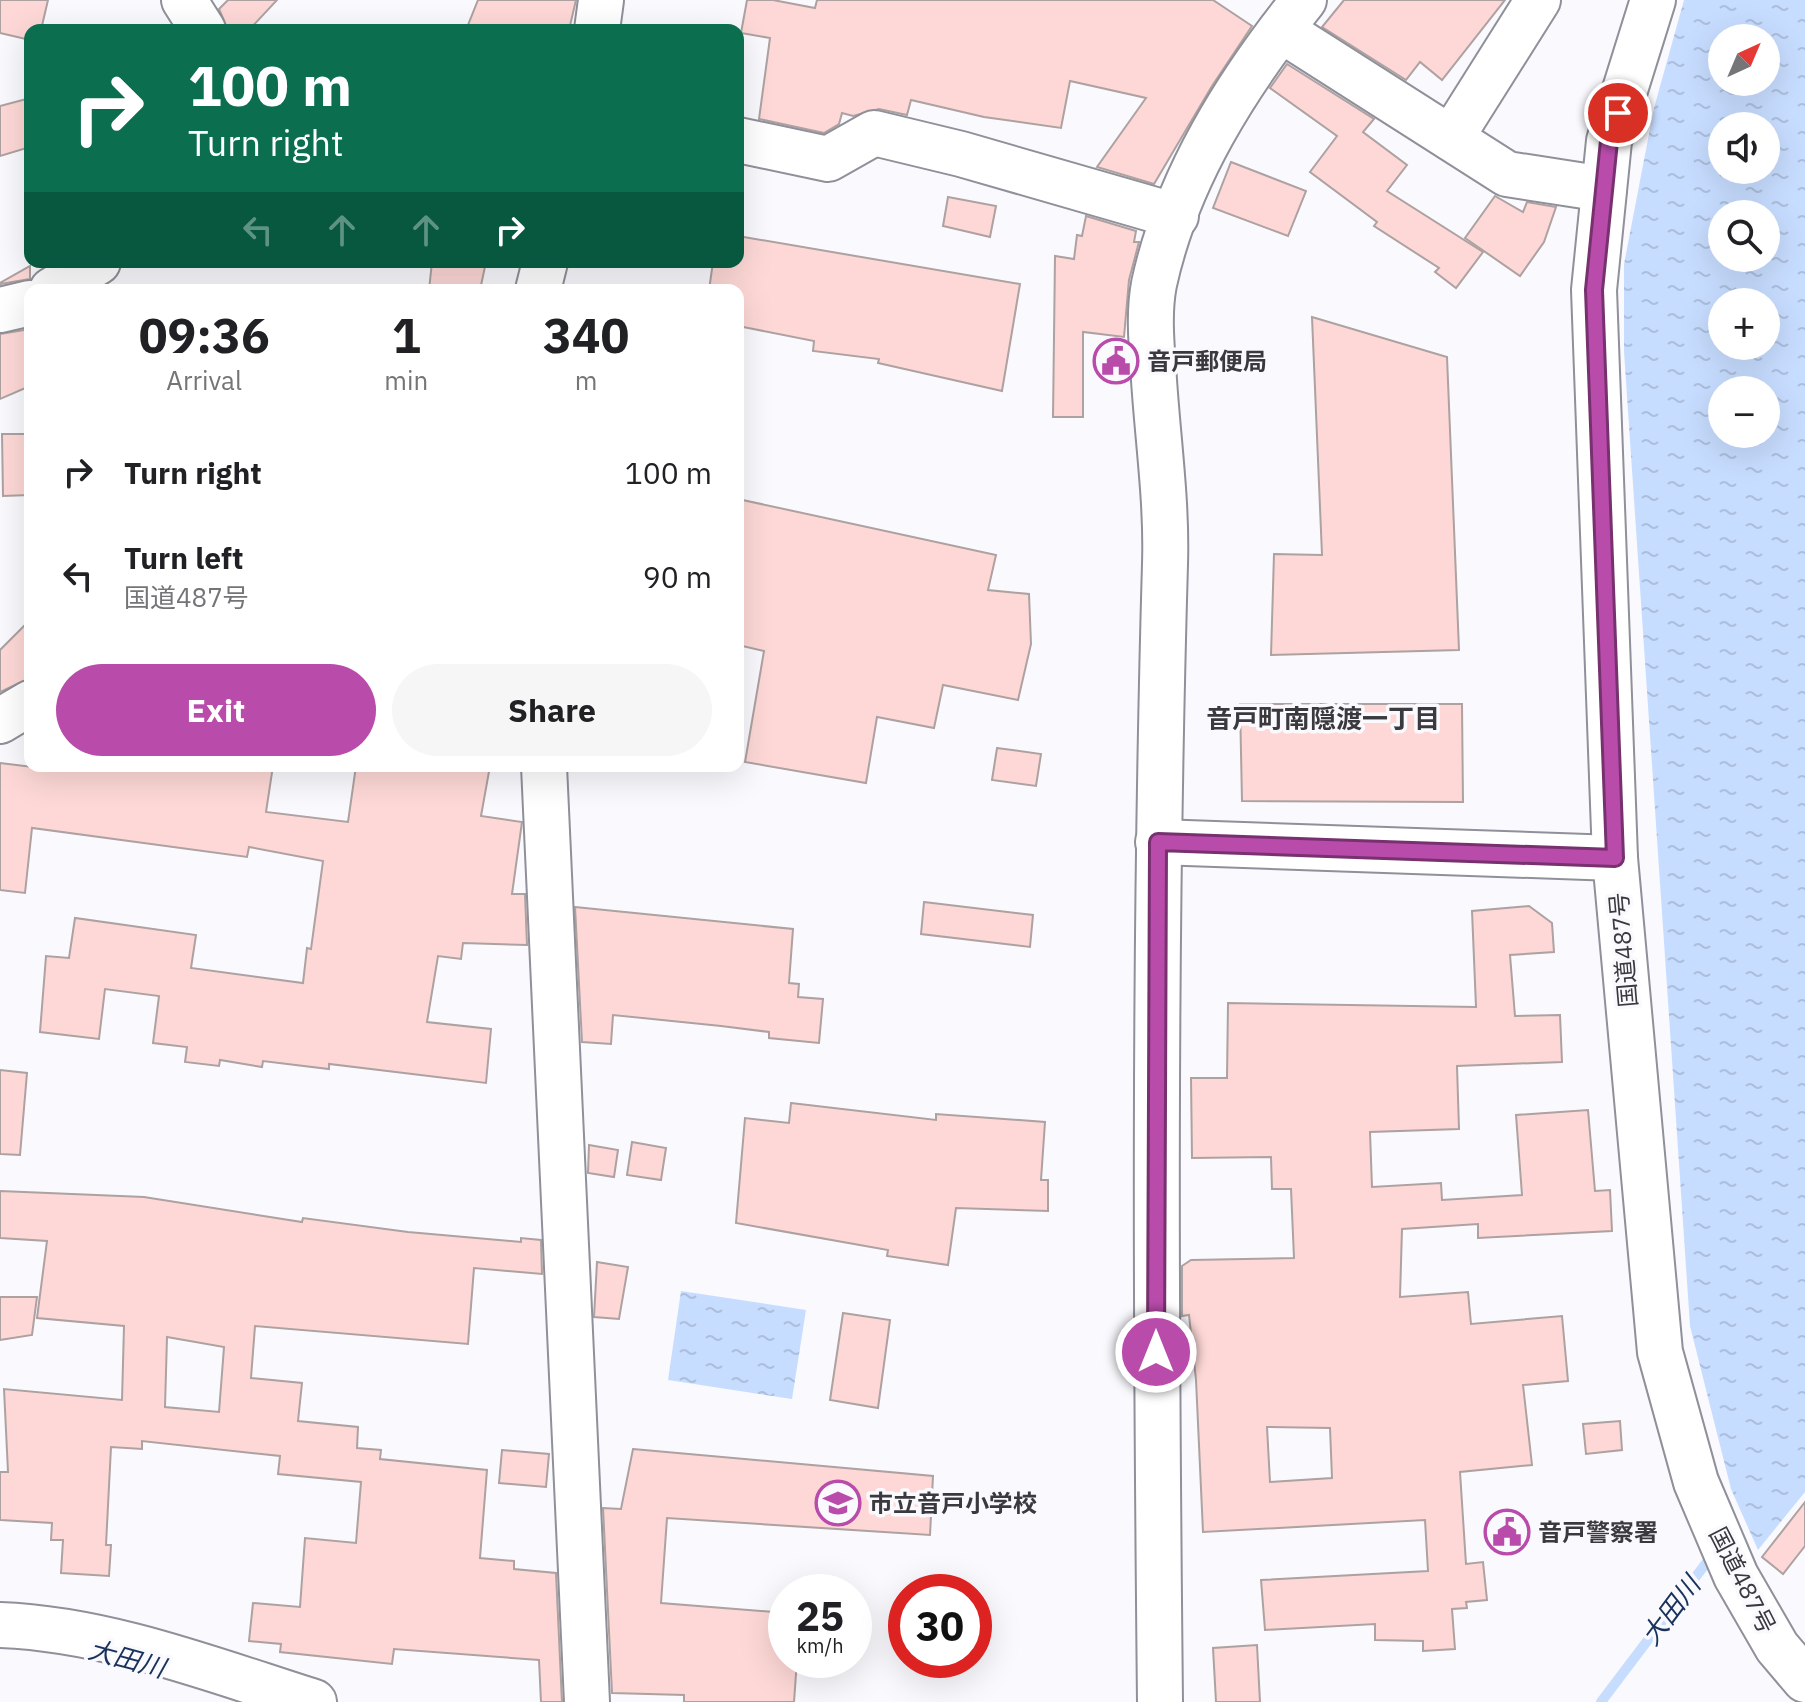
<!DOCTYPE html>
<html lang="en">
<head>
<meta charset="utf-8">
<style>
  body { margin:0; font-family:"IBM Plex Sans","Noto Sans JP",sans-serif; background:#f6f6f6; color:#202124; height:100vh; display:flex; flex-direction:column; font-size:30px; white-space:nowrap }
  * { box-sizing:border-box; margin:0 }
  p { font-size:26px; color:#757577 }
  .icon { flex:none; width:44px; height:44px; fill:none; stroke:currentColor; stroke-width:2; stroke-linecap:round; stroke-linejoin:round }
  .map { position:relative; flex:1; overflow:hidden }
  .side { position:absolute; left:24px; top:284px; width:720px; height:488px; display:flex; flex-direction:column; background:#fff; border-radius:16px; box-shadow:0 8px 32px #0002 }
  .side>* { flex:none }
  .top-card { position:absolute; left:24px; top:24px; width:720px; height:244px; border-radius:16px; box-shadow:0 8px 32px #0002; background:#0b6e4f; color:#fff; overflow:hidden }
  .needle { width:52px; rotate:44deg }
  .tools { position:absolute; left:1708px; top:24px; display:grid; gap:16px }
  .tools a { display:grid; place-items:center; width:72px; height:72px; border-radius:50%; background:#fff; box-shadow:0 8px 32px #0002; font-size:40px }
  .speed { position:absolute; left:768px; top:1574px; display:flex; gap:16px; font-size:40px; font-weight:700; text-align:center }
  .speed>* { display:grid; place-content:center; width:104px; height:104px; border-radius:50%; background:#fff; box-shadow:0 8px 32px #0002; line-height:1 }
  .speed small { font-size:20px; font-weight:400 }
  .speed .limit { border:12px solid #d22; background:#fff; color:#111 }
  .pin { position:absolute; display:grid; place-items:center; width:68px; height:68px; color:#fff; margin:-34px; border:4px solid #fff; border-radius:50%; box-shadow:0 2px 8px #0007 }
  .me { position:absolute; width:88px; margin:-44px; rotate:0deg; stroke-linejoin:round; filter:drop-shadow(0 0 6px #0008) }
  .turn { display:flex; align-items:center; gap:28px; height:168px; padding:0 32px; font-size:36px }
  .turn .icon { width:104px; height:104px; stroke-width:2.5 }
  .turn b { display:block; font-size:56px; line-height:68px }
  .lanes { display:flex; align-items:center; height:76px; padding:0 32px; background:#0003; justify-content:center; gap:40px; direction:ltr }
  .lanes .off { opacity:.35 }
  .eta { display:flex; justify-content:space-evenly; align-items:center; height:136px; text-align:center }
  .eta b { font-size:48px; font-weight:700; line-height:56px }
  .button { display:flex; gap:16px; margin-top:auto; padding:16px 32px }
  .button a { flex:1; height:92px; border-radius:48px; background:#b94cab; color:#fff; font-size:32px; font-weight:700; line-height:92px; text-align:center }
  .button a+a { background:#f6f6f6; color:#202124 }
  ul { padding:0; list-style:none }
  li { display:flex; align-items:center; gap:24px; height:104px; padding:0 32px }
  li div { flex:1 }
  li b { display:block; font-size:30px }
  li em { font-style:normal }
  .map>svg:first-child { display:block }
  .water { fill:url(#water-ripples); fill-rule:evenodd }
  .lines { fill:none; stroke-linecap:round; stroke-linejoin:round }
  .stream { stroke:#c7ddff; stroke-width:10 }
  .building { fill:#fdd8d6; stroke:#ada1a1; stroke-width:2; fill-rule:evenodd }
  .minor-casing { stroke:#8f9099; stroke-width:48 }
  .highway-casing { stroke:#8f9099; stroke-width:48 }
  .minor { stroke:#fff; stroke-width:44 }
  .highway { stroke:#fff; stroke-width:44 }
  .route-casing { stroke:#78316f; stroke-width:20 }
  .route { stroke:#b94cab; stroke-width:14 }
  .labels { text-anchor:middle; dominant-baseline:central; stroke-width:7; stroke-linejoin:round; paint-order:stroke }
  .poi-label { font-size:24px; font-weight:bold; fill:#3a3a3e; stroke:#fafafe; text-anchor:start }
  .street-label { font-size:24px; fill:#3a3a3e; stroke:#fafafe }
  .neighbourhood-label { font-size:26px; font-weight:bold; fill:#3a3a3e; stroke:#fafafe }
  .water-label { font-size:26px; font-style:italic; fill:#18325d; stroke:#fafafe }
</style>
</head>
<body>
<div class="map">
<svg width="1805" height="1702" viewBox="0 0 1805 1702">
  <defs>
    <pattern id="water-ripples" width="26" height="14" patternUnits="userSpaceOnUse" patternTransform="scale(2)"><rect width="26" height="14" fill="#c7ddff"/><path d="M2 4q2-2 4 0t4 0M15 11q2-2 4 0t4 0" fill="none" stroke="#acbedc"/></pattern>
  </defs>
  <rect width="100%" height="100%" fill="#fafafe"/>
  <g class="water">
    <path d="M1684 0H1805V1492L1758 1550 1731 1489 1690 1326 1624 352V264L1654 108ZM1722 38H1766V82H1722ZM1722 126H1766V170H1722ZM1722 214H1766V258H1722ZM1722 302H1766V346H1722ZM1722 390H1766V434H1722Z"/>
    <polygon points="681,1291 806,1310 792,1399 668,1380"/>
  </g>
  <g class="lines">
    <polyline class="stream" points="1601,1702 1713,1554"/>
  </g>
  <g class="building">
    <polygon points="0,0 48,0 41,30 30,30 30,40 0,33"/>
    <polygon points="228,0 277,0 249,30 228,30 219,9"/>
    <polygon points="478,0 576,0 569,30 466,30"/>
    <polygon points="747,0 773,0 815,8 817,0 1213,0 1252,26 1212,86 1154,184 1097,167 1146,98 1070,81 1061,128 984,117 911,100 907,115 879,109 853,116 842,113 839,124 824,133 759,119 770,38 741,33"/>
    <polygon points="1344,0 1505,0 1442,80 1420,62 1406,80 1322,27"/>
    <polygon points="1287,64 1374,119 1363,132 1407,165 1387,191 1483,252 1456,288 1435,272 1439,268 1374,226 1377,222 1310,172 1337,136 1270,88"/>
    <polygon points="30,98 30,147 0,156 0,106"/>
    <polygon points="1231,162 1306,191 1288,236 1213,208"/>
    <polygon points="1495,196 1523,212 1527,202 1556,207 1544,242 1520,276 1465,238"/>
    <polygon points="948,197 996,206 990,237 943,226"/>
    <polygon points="1086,216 1136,231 1134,242 1139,242 1129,280 1124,337 1083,332 1083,417 1053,417 1055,256 1074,259 1077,235 1082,236"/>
    <polygon points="738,236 1020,284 1002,391 878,363 879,359 813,351 814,341 738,326 738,290 709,290 713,262 738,262"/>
    <polygon points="432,262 486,262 480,290 429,290"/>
    <polygon points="30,266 30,279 0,284 0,283"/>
    <polygon points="1312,317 1447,357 1459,650 1271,655 1274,554 1322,555"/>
    <polygon points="30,329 30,386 0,399 0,334"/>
    <polygon points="2,434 30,434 30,495 3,496"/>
    <polygon points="738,499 996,555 988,590 1029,594 1031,644 1018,700 943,685 934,728 877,717 866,783 745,762 764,651 738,645"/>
    <polygon points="30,620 30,678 0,692 0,650"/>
    <polygon points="1240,704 1462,704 1463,802 1242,801"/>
    <polygon points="997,748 1041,754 1036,786 992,780"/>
    <polygon points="0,763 65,771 66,766 273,766 266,812 348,822 356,766 490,766 481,816 522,822 512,894 525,894 527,945 463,943 461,959 438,956 427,1022 491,1029 486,1083 329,1064 329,1069 263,1061 262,1067 220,1060 219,1066 185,1062 187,1047 153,1043 159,996 105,989 99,1039 40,1032 46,956 69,958 75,918 196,935 191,968 303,983 307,948 311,949 323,861 249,847 247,857 32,828 25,893 0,890"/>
    <polygon points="924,902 1033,915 1030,947 921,934"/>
    <path d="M1529 906 1552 923 1554 952 1510 955 1515 1016 1560 1015 1562 1062 1457 1066 1459 1129 1370 1132 1372 1187 1441 1183 1442 1200 1522 1195 1516 1115 1588 1110 1595 1191 1610 1190 1612 1231 1478 1238V1224L1402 1229 1400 1297 1468 1292 1471 1324 1562 1316 1568 1381 1523 1385 1532 1465 1460 1472 1466 1564 1483 1562 1487 1600 1466 1602 1467 1608 1452 1609 1455 1649 1423 1651V1641L1375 1640V1624L1265 1630 1261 1580 1428 1571 1425 1520 1203 1532 1196 1380 1189 1315 1182 1316V1266L1191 1260 1294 1258 1291 1189H1272L1271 1157 1192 1158 1191 1078H1227L1228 1003 1476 1007 1472 911ZM1267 1427 1330 1428 1332 1478 1270 1482Z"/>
    <polygon points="575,907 793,929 789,983 799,984 798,997 823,999 819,1043 769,1038 769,1032 721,1026 613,1015 611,1044 582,1042"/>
    <polygon points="0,1070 27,1073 20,1155 0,1154"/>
    <polygon points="791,1103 936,1120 936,1114 1045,1122 1041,1180 1048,1180 1048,1211 956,1208 948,1265 887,1256 888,1250 736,1223 745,1118 789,1123"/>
    <polygon points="632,1142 666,1148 661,1180 627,1175"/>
    <polygon points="589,1145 618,1150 614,1177 588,1173"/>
    <path d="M0 1191 144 1197 302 1222 303 1218 408 1232 521 1242V1238L541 1240 542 1274 474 1268 468 1344 255 1326 251 1378 302 1383 298 1421 358 1427 357 1448 381 1450 380 1459 487 1470 480 1558 514 1561V1569L556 1573 562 1702H541L539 1660 394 1649 392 1664 280 1652 281 1644 249 1641 253 1603 300 1607 305 1538 356 1543 361 1482 278 1474 280 1456 142 1441V1449L111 1447 106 1545H111L109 1576 61 1573 63 1540H51L52 1523 0 1520V1472H8L4 1389 122 1400 124 1326 37 1318 47 1241 0 1238ZM167 1337 224 1347 219 1412 165 1407Z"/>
    <polygon points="597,1262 628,1267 619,1319 594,1317"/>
    <polygon points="0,1297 37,1297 32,1335 0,1340"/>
    <polygon points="843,1313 890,1320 878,1408 830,1400"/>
    <polygon points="1620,1421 1622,1450 1586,1454 1583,1424"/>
    <polygon points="633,1449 933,1476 930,1535 667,1518 661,1603 786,1613 786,1660 797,1660 794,1702 684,1702 684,1695 612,1693 603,1508 621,1509"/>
    <polygon points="502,1450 549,1454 546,1487 499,1483"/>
    <polygon points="1805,1502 1805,1546 1783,1574 1762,1557"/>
    <polygon points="1257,1645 1260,1702 1216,1702 1213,1648"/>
  </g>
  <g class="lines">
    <g class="minor-casing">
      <g id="minor">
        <polyline points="184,0 203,30"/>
        <polyline points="597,30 601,0"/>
        <polyline points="1281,30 1507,174 1604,189"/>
        <polyline points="1451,138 1538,0"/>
        <polyline points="738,140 828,159 874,133 961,154 1176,216"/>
        <polyline points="52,290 98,262"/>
        <polyline points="538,290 545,262"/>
        <polyline points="0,310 30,303"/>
        <polyline points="0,721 30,703"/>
        <polyline points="544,766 587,1702"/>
        <polyline points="1158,842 1615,858"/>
        <path d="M0 1625C107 1629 213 1670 314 1702"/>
        <path d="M1160 1702C1156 1322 1154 943 1165 564 1167 503 1158 441 1154 380 1152 349 1148 315 1154 284 1177 178 1237 83 1304 0"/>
      </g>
    </g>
    <g class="highway-casing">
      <polyline id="highway" points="1653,0 1609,141 1594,290 1615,858 1660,1352 1696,1482 1736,1576 1777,1647 1805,1680"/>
    </g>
    <use href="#minor" class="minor"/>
    <use href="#highway" class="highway"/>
  </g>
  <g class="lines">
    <g class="route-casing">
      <polyline id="route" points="1156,1352 1158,842 1615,858 1594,290 1609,141 1618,113"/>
    </g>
    <use href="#route" class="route"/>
  </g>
  <defs>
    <g id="civic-ring" transform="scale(2.3)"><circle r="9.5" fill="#fafafe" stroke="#b94cab" stroke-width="1.5"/><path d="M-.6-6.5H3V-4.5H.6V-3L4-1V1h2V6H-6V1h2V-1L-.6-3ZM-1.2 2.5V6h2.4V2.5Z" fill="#b94cab"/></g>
    <g id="school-ring" transform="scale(2.3)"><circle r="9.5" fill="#fafafe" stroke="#b94cab" stroke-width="1.5"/><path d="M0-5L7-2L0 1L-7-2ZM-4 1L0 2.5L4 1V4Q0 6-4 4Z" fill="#b94cab"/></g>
  </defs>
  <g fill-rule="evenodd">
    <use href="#civic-ring" x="1116" y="361"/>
    <use href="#school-ring" x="838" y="1503"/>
    <use href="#civic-ring" x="1507" y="1532"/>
  </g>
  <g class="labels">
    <g class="poi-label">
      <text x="1147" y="361">音戸郵便局</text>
      <text x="869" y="1503">市立音戸小学校</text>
      <text x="1538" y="1532">音戸警察署</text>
    </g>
    <g class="street-label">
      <text transform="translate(1623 950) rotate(-95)">国道487号</text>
      <text transform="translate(1743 1580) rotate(63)">国道487号</text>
    </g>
    <g class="neighbourhood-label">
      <text x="1323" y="718">音戸町南隠渡一丁目</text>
    </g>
    <g class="water-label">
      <text transform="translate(1670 1610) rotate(-53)">大田川</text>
      <text transform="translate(127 1658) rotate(15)">大田川</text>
    </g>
  </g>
</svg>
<div class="tools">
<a><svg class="needle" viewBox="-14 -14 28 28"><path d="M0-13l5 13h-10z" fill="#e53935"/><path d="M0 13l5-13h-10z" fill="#757577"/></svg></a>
<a><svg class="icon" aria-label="sound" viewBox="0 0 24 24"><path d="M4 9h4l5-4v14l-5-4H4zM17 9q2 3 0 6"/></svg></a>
<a><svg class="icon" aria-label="search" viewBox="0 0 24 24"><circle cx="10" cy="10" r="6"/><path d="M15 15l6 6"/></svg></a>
<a>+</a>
<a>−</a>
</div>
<div class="speed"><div>25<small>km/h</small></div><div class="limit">30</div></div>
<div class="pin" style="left:1618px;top:113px;background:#d93025"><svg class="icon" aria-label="arrive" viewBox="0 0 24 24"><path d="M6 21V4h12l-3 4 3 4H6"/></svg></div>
<svg class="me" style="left:1156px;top:1352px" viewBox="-20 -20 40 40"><circle r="17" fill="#b94cab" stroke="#fff" stroke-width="3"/><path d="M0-11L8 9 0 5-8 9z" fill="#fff"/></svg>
<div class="top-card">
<div class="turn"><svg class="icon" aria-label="right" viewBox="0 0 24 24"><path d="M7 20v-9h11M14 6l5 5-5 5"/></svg><div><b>100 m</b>Turn right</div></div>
<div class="lanes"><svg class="icon off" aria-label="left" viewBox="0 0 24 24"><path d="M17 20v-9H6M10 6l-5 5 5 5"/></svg><svg class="icon off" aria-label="ahead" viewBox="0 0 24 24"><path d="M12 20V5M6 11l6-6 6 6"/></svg><svg class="icon off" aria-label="ahead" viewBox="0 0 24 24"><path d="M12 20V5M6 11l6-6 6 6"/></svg><svg class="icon" aria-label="right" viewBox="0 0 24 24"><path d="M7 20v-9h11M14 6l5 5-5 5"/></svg></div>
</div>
<section class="side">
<div class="eta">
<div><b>09:36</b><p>Arrival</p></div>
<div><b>1</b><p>min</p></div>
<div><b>340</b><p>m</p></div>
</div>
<ul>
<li><svg class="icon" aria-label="right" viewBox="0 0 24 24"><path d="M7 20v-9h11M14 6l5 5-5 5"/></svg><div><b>Turn right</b></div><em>100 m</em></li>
<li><svg class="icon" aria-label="left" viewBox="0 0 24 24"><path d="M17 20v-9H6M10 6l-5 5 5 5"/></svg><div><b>Turn left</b><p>国道487号</p></div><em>90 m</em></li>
</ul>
<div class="button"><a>Exit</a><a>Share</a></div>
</section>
</div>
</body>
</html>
